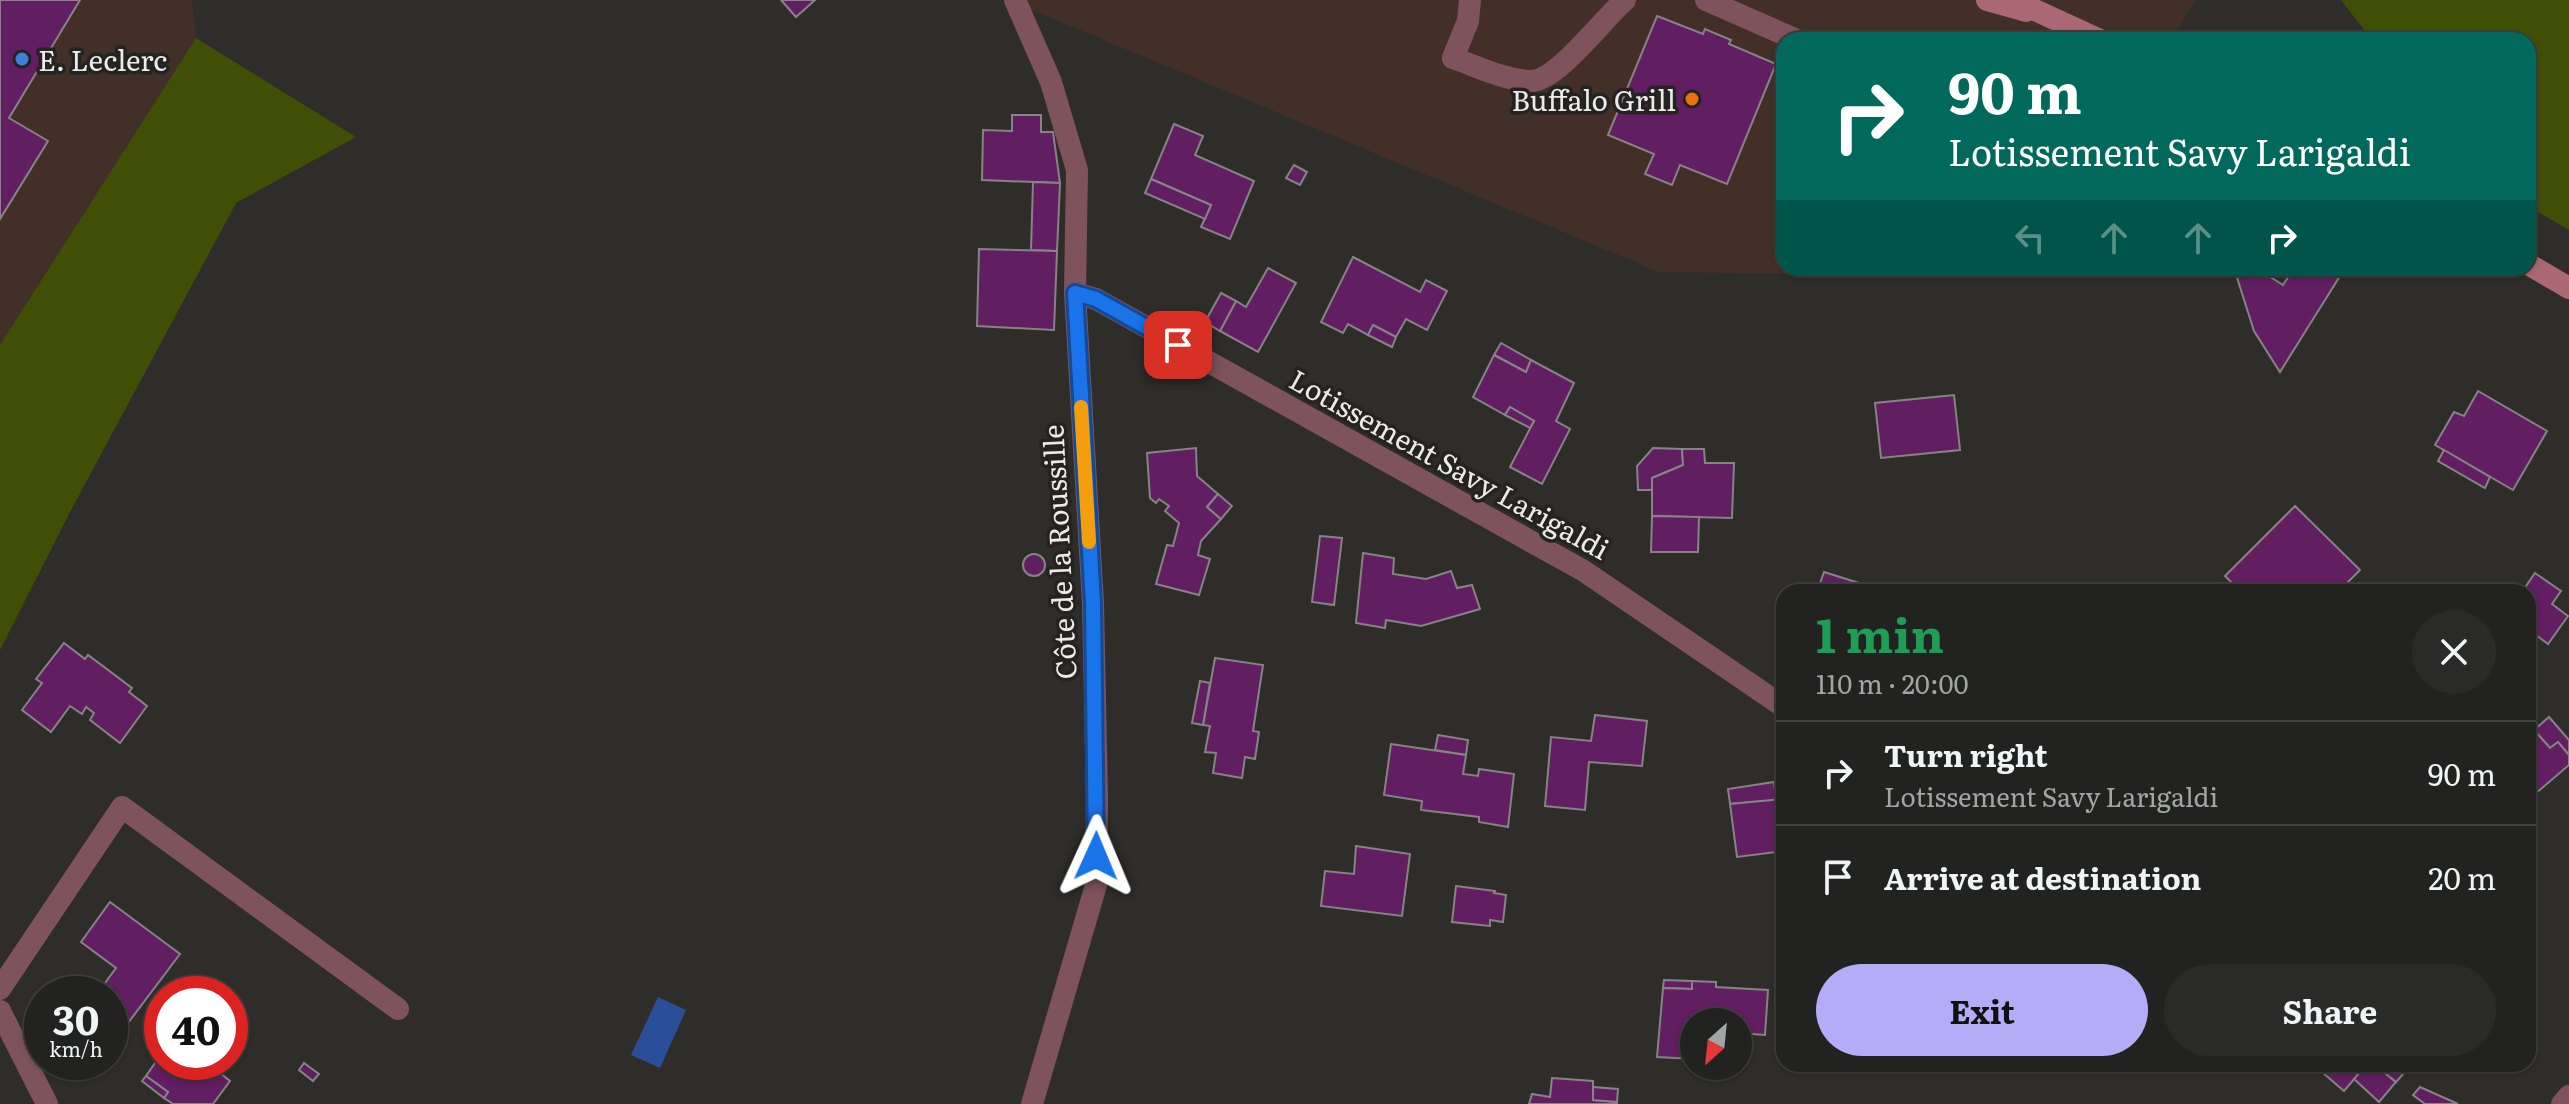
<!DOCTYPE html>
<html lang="en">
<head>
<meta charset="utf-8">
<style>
  body { margin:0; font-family:Literata,serif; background:#2a2a29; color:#f1f3f6; height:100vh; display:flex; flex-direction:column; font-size:30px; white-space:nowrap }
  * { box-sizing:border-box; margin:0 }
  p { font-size:26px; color:#a2a4a5 }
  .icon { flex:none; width:44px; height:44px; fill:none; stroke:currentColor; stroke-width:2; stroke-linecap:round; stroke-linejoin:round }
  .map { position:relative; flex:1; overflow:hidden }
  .drawer { position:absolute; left:1776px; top:584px; width:760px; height:488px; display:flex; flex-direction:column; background:#222220; border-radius:24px; box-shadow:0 2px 6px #0004,0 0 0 2px #3f3f3e }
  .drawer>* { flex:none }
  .banner { position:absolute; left:1776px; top:32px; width:760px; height:244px; border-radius:24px; box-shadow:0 2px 6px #0004,0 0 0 2px #3f3f3e; background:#00695c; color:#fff; overflow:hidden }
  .needle { width:52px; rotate:207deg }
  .tools { position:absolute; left:1680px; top:1008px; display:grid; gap:16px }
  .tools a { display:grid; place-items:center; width:72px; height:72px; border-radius:50%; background:#222220; box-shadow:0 2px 6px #0004,0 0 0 2px #3f3f3e; font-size:40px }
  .speed { position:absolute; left:24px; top:976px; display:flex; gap:16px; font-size:40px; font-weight:700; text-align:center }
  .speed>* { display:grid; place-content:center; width:104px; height:104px; border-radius:50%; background:#222220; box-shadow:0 2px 6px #0004,0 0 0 2px #3f3f3e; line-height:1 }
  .speed small { font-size:20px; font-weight:400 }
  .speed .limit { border:12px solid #d22; background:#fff; color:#111 }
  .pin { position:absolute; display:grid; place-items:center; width:68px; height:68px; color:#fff; margin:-34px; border-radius:16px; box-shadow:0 4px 12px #0006 }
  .me { position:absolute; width:88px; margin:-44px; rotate:1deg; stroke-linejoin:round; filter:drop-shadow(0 0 6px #0008) }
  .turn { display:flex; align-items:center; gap:28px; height:168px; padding:0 40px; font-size:36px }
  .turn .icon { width:104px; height:104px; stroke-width:2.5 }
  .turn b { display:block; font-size:56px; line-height:68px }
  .lanes { display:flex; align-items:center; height:76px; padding:0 40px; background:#0003; justify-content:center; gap:40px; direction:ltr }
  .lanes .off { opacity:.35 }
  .round { display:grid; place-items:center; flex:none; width:84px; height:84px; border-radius:42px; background:#2a2a29 }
  .overview { display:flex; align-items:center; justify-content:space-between; height:136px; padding:0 40px }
  h1 { font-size:48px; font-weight:700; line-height:60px; color:#1e9e55 }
  .primary-button { display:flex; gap:16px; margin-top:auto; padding:16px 40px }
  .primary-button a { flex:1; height:92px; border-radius:48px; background:#b5acf8; color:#111; font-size:32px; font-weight:700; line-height:92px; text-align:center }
  .primary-button a+a { background:#2a2a29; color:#f1f3f6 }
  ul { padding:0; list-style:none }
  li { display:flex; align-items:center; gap:24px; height:104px; padding:0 40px; border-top:2px solid #3f3f3e }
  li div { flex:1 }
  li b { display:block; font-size:30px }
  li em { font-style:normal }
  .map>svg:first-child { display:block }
  .commercial { fill:#423028 }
  .green { fill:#414f06 }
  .water { fill:#2b4e98 }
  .building { fill:#611e60; stroke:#868386; stroke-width:2 }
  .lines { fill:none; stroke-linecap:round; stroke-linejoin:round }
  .service { stroke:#7e535b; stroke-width:22 }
  .minor { stroke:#7e535b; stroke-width:22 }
  .tertiary { stroke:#7e535b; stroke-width:22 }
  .secondary { stroke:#aa6774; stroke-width:22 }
  .route-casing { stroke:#114b97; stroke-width:20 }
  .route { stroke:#1a73e8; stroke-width:14 }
  .slow { stroke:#f59e0b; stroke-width:14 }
  .shop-dot { fill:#3f7fe0; stroke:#242321; stroke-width:3 }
  .food-dot { fill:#e8710a; stroke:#242321; stroke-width:3 }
  .labels { text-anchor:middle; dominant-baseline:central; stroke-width:7; stroke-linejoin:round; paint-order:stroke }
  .poi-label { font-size:28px; fill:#ebebe9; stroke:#242321; text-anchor:start }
  .street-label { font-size:28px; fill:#ebebe9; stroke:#242321 }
</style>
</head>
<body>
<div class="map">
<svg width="2569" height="1104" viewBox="0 0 2569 1104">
  <rect width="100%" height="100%" fill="#2e2d2a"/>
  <g class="commercial">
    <polygon points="0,0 192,0 196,38 0,345"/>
    <polygon points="1008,0 2196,0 2171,40 1784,40 1784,268 2071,268 2072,277 1659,272"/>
  </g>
  <g class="green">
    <polygon points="2341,0 2569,0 2569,230 2528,206 2528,40 2372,40"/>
    <polygon points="196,38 356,137 236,203 70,512 0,650 0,345"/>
  </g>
  <polygon class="water" points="658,997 686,1010 660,1068 631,1055"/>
  <g class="building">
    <polygon points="0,0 80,0 9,118 48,141 0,219"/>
    <polygon points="781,0 815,0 796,17"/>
    <polygon points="1657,16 1703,34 1705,29 1731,40 1729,44 1776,64 1727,184 1680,165 1672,185 1645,174 1654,154 1608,135"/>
    <polygon points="1012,115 1041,115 1041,132 1053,132 1060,183 982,180 983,130 1012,131"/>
    <polygon points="1174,124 1203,136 1195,155 1254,181 1230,239 1201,227 1211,205 1151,179"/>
    <polygon points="1294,165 1307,172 1300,185 1286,178"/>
    <polygon points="1151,179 1211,205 1205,219 1145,193"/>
    <polygon points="1033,182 1060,183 1057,251 1031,250"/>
    <polygon points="979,249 1057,251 1054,330 977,326"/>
    <polygon points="1353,257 1420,292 1426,280 1447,291 1427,330 1406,319 1396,337 1373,325 1368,335 1348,324 1343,333 1321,322"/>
    <polygon points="1268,268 1296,283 1258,352 1220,331 1236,301 1246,307"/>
    <polygon points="2234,268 2256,268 2283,285 2294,268 2345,268 2280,372 2254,331"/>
    <polygon points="1221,293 1236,301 1220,331 1205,322"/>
    <polygon points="1373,325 1396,337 1392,347 1368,335"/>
    <polygon points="1501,343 1531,360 1526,372 1494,355"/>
    <polygon points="1494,355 1526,372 1531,360 1574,383 1556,421 1570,429 1542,484 1510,467 1534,421 1510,407 1505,415 1473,397"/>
    <polygon points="2478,391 2547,431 2513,490 2435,445 2454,412 2464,416"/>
    <polygon points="1954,395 1960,450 1881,458 1875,403"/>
    <polygon points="1510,407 1534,421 1530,428 1505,415"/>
    <polygon points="1196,448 1197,476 1218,494 1207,507 1221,519 1201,541 1198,555 1210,559 1199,595 1156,584 1167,545 1173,546 1179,523 1165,511 1169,506 1159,499 1156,503 1150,498 1147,453"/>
    <polygon points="1653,448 1682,449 1683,465 1652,478 1652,490 1638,490 1637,466"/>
    <polygon points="1682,449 1704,449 1705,463 1734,463 1732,518 1652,516 1652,478 1683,465"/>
    <polygon points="2444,450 2490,477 2485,488 2438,461"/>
    <polygon points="1218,494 1232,506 1221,519 1207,507"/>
    <polygon points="2295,506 2360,570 2338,592 2274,592 2270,588 2266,592 2241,592 2225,576"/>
    <polygon points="1652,516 1699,517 1698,552 1651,552"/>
    <polygon points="1320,536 1342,538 1334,605 1312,602"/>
    <polygon points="1363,553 1394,558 1393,574 1426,579 1451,571 1457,588 1472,585 1480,609 1421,626 1386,620 1385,628 1356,623"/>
    <circle cx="1034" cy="565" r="11"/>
    <polygon points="1824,572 1878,589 1877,592 1817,592"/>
    <polygon points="2535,573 2561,591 2552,604 2568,616 2548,644 2528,629 2528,592 2522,592"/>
    <polygon points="64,643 85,659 88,655 132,688 129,692 147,706 120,743 90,720 94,713 86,707 82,714 70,706 51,732 22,710 42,683 36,679"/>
    <polygon points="1215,658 1263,665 1253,731 1259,732 1255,759 1245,757 1242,778 1213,773 1216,753 1205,752 1210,726 1203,725"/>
    <polygon points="1200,681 1210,683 1203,725 1192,723"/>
    <polygon points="1595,715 1647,721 1642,766 1589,762 1585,810 1545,806 1551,737 1591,741"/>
    <polygon points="2549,717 2569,740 2569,755 2558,742 2550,748 2534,730"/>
    <polygon points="2528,723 2550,748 2558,742 2569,755 2569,765 2528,800"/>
    <polygon points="1438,735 1468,740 1466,755 1435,750"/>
    <polygon points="1391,744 1466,755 1463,774 1478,776 1479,769 1514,774 1508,827 1479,822 1479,817 1421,810 1422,801 1384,795"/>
    <polygon points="1774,782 1776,800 1730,804 1728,789"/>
    <polygon points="1784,799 1784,851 1737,857 1730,804"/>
    <polygon points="1356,846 1410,854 1402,916 1321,906 1325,871 1354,874"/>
    <polygon points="1456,886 1495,891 1494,893 1506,895 1503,922 1490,920 1490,926 1452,922"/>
    <polygon points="110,902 180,954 128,1023 110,1009 110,994 97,994 116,968 81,942"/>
    <polygon points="1664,980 1692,981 1692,989 1663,988"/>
    <polygon points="1692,981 1716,982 1716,987 1768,990 1765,1035 1738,1033 1738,1022 1694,1022 1694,1059 1657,1057 1663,988 1692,989"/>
    <polygon points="162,1053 162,1062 218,1062 214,1068 230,1081 213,1104 173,1104 164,1098 168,1092 146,1076"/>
    <polygon points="304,1063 319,1074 313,1081 299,1070"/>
    <polygon points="2331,1064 2367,1064 2344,1091 2323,1073"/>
    <polygon points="2367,1064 2374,1064 2396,1082 2379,1102 2354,1079"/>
    <polygon points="2374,1064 2412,1064 2396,1082"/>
    <polygon points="146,1076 168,1092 164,1098 142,1081"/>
    <polygon points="1552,1078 1593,1081 1593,1100 1617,1102 1617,1104 1529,1104 1532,1094 1550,1097"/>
    <polygon points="1593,1087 1618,1089 1617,1102 1593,1100"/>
    <polygon points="2420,1087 2458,1104 2425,1104 2413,1095"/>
  </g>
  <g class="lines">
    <g class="service">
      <polyline points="1706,0 1797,40"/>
      <path d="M1453 58C1478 67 1504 80 1531 81 1557 81 1604 18 1625 0"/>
      <polyline points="0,989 122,807 398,1009"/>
    </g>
    <g class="minor">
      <polyline points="1453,58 1468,21 1470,0"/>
      <polyline points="1075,293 1096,299 1584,571 1784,707"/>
      <polyline points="0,1011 47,1104"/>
      <polyline points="2562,1104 2569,1096"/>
    </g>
    <polyline class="tertiary" points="1015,0 1051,82 1077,170 1075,293 1093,603 1097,798 1096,885 1032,1104"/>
    <g class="secondary">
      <polyline points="1987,0 2026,11"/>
      <polyline points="2013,0 2100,40"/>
      <polyline points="2528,264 2569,288"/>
    </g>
  </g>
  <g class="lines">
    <g class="route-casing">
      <polyline id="route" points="1096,856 1093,603 1075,293 1096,299 1178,345"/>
    </g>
    <use href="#route" class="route"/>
    <polyline class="slow" points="1081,407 1089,542"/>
  </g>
  <circle class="shop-dot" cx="22" cy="59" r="8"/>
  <circle class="food-dot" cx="1692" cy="99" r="8"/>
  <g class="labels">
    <g class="poi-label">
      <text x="38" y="59">E. Leclerc</text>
      <text x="1676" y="99" text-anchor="end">Buffalo Grill</text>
    </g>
    <g class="street-label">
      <text transform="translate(1450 463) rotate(29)">Lotissement Savy Larigaldi</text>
      <text transform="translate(1058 552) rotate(-93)">Côte de la Roussille</text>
    </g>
  </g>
</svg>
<div class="tools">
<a><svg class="needle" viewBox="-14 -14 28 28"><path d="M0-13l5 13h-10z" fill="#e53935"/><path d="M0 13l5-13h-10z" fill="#a2a4a5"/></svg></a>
</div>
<div class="speed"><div>30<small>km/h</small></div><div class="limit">40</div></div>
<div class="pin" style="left:1178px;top:345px;background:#d93025"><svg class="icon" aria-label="arrive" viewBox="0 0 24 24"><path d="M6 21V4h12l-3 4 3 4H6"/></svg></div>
<svg class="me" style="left:1096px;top:856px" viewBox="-20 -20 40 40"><path d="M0-17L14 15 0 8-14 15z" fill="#1a73e8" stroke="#fff" stroke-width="4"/></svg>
<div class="banner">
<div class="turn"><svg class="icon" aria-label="right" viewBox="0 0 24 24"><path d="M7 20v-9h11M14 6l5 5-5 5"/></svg><div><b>90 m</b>Lotissement Savy Larigaldi</div></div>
<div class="lanes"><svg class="icon off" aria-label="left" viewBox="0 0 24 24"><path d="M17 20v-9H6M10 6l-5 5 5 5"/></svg><svg class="icon off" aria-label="ahead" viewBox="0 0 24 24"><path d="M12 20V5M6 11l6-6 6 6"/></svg><svg class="icon off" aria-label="ahead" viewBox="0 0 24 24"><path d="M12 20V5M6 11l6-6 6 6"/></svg><svg class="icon" aria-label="right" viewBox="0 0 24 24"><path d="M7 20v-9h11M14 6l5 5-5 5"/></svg></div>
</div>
<section class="drawer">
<div class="overview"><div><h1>1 min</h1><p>110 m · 20:00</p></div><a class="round"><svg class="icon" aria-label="close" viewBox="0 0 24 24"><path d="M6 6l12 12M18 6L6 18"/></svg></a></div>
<ul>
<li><svg class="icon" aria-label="right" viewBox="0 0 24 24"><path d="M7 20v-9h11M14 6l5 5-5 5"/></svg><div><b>Turn right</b><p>Lotissement Savy Larigaldi</p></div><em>90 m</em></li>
<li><svg class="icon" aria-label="arrive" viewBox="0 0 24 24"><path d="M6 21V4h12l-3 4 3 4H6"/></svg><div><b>Arrive at destination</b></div><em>20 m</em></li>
</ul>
<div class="primary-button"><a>Exit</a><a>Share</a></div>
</section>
</div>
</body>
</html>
